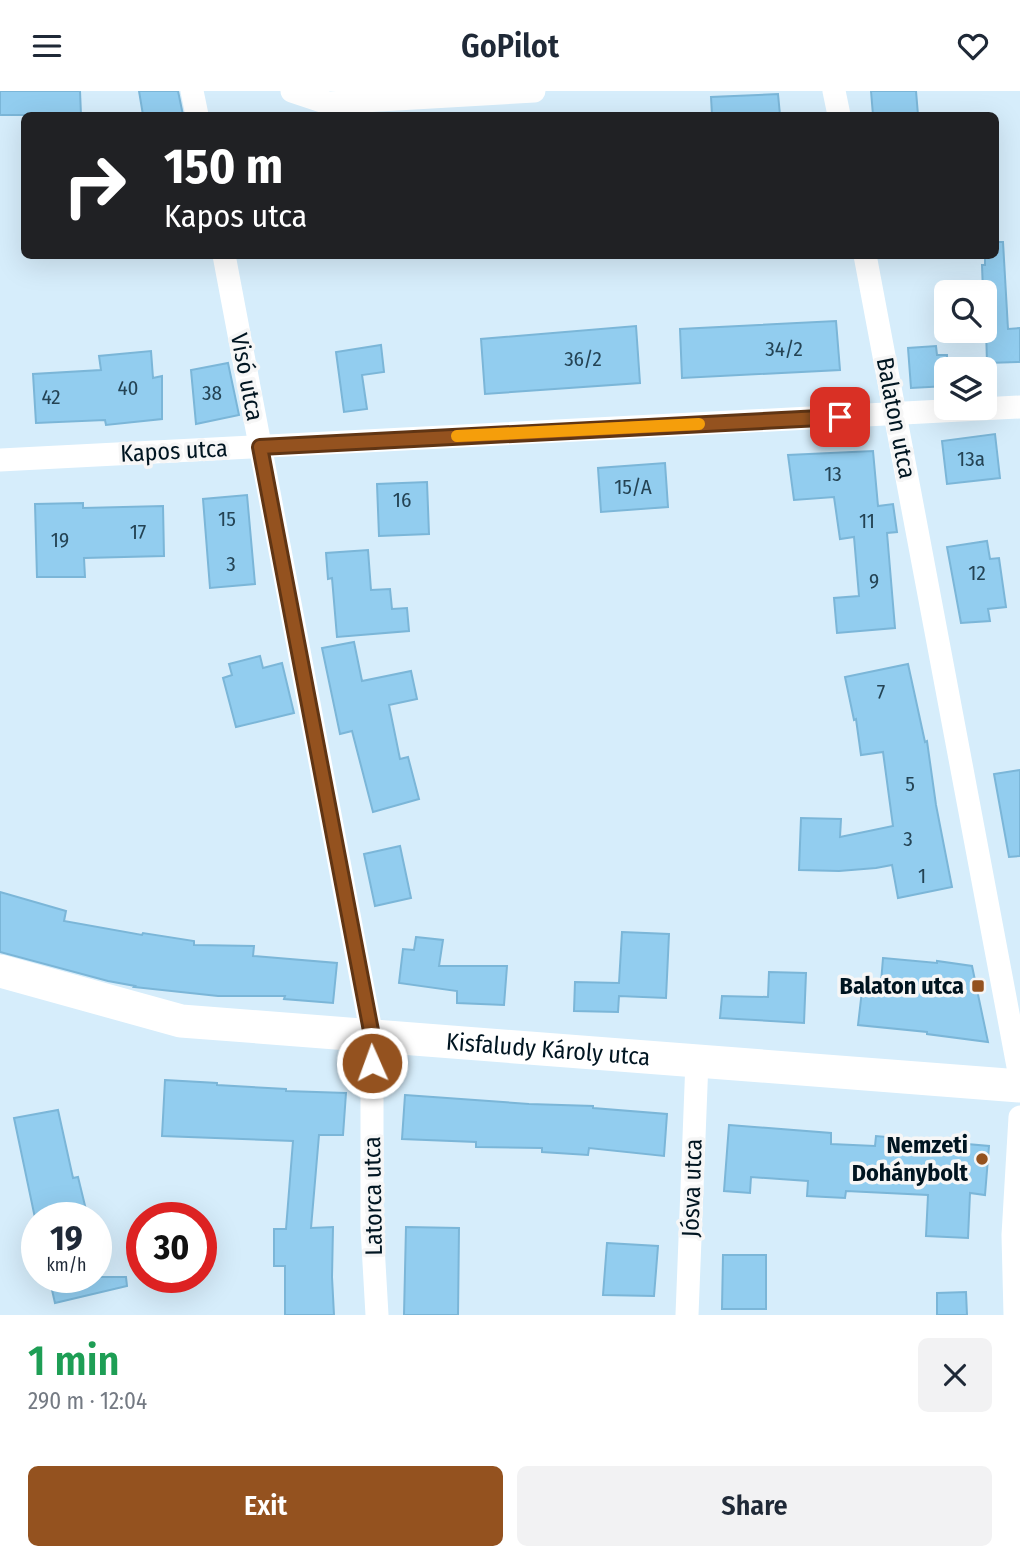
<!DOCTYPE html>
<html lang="en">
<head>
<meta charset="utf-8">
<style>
  body { margin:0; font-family:"Fira Sans Condensed",sans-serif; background:#f2f2f3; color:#1f2937; height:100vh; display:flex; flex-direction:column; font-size:26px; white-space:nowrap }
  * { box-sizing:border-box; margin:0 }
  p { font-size:23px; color:#747a83 }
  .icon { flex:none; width:38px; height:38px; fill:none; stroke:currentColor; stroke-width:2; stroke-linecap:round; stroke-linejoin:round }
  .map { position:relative; height:1224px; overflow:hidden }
  .details { display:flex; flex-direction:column; background:#fff; flex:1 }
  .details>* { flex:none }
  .top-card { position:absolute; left:21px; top:21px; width:978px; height:147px; border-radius:10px; box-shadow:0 7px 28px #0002; background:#202124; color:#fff; overflow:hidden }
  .fabs { position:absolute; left:934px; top:189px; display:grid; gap:14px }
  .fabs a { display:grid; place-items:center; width:63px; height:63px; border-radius:10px; background:#fff; box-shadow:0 7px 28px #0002; font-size:35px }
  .speed { position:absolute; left:21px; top:1111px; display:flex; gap:14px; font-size:35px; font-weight:700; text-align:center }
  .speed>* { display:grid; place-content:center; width:91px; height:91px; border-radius:50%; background:#fff; box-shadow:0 7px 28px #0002; line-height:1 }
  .speed small { font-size:18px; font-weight:400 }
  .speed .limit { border:10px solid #d22; background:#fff; color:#111 }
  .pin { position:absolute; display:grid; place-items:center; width:60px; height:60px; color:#fff; margin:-30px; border-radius:14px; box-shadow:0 4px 10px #0006 }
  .me { position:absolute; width:77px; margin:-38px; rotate:358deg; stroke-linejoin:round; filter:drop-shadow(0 0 5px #0008) }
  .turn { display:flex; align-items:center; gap:24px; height:147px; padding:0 28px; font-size:32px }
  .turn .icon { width:91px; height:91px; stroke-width:2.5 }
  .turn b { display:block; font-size:49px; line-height:60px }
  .round { display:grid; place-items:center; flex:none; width:74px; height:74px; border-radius:10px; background:#f2f2f3 }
  .summary { display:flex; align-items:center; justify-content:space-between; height:119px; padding:0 28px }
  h1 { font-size:42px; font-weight:600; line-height:52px; color:#1e9e55 }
  .button { display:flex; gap:14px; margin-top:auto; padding:14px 28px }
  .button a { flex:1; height:80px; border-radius:10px; background:#94521f; color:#fff; font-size:28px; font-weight:600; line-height:80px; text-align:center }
  .button a+a { background:#f2f2f3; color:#1f2937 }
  header { display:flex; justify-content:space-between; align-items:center; height:91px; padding:0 28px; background:#fff; font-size:32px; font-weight:600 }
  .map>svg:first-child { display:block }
  .building { fill:#92cdef; stroke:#7bb6d8; stroke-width:2 }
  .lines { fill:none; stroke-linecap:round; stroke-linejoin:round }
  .minor { stroke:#fff; stroke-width:23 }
  .secondary { stroke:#fff; stroke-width:33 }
  .route-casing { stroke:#603514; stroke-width:18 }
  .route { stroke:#94521f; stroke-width:12 }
  .slow { stroke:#f59e0b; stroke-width:12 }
  .poi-dot { fill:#94521f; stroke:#f6f6f6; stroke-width:2.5 }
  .labels { text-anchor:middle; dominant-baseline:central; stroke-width:7; stroke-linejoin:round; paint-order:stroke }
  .number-label { font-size:21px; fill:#244354 }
  .street-label { font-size:24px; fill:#001521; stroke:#f6f6f6 }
  .poi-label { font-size:24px; font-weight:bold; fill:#001521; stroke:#f6f6f6; text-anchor:end }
</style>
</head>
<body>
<header><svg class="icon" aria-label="menu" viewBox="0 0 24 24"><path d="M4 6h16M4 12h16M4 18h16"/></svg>GoPilot<svg class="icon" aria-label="heart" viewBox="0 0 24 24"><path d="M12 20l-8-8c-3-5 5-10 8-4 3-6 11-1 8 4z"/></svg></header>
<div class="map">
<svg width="1020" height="1224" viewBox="0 0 1020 1224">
  <rect width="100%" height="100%" fill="#d6edfb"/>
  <g class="building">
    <polygon points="0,0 80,0 81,24 0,24"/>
    <polygon points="139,0 178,0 183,24 143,24"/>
    <polygon points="871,0 916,0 918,24 873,24"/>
    <polygon points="778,3 780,24 712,24 711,6"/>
    <polygon points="996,151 1003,151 1008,238 1020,237 1020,271 987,272 985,201 983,201 982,174 985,174 985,164 996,164"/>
    <polygon points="836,230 840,279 682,287 680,238"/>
    <polygon points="636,235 640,292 485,303 481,248"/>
    <polygon points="381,254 384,281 362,284 367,318 344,321 336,261"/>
    <polygon points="936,255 937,264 947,264 947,295 911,297 908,257"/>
    <polygon points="151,260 153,287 162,285 162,328 106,334 105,329 36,332 33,283 101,279 99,265"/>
    <polygon points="228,272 239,324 196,333 191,279"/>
    <polygon points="995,343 1000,387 947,393 942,350"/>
    <polygon points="873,360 878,415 893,413 897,441 887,442 895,537 837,542 834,507 859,505 854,446 840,448 834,406 794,409 788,364"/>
    <polygon points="665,372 668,416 601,421 598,377"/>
    <polygon points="427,391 429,443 379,445 377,393"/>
    <polygon points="247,404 255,493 210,497 203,408"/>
    <polygon points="83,412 83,417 163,415 164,465 84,467 85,486 37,486 35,413"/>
    <polygon points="987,450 990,468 999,467 1006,516 988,518 990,530 961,532 947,456"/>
    <polygon points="368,459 371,499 390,498 392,518 407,517 409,540 337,546 332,487 328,488 326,462"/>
    <polygon points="354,551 362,590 411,580 417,608 389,614 400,668 408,666 419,708 373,721 352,640 340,643 322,557"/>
    <polygon points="260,565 263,577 282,572 294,622 236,636 223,587 232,584 229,573"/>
    <polygon points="908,573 925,651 927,650 936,714 952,796 898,807 892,774 876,777 839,780 799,779 801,727 841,728 840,746 893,735 883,661 861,664 856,628 854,629 845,586"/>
    <polygon points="1020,679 1020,765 1009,766 994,683"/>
    <polygon points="400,755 411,807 375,815 364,763"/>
    <polygon points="0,801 66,820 64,830 142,844 143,842 194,850 194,854 254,855 253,865 337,872 333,912 284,908 285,905 218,905 134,896 135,895 108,890 0,861"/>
    <polygon points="622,841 669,843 666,907 619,905 618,921 574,920 575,891 619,892"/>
    <polygon points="416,846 443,849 439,875 507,875 504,914 457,912 457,900 399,892 403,858 414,859"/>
    <polygon points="883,867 937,872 937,870 972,875 988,951 927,943 927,941 858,934 863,891 881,892"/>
    <polygon points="769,881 806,882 804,932 720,927 722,905 768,906"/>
    <polygon points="165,989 217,992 217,994 286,998 286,1000 346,1002 343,1044 319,1044 311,1137 333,1136 332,1186 334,1224 285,1224 285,1175 274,1175 274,1138 286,1138 293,1050 162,1045"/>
    <polygon points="405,1004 529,1013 593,1015 593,1017 667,1023 664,1065 589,1057 588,1064 542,1061 542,1057 476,1056 476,1051 402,1048"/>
    <polygon points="58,1019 73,1087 78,1086 88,1127 35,1127 14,1027"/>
    <polygon points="729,1034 831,1042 831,1053 875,1055 876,1045 989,1055 985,1104 970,1102 968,1147 926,1145 928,1104 846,1100 845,1107 807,1105 808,1090 751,1086 750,1102 724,1100"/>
    <polygon points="406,1136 459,1137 458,1224 404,1224"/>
    <polygon points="607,1152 658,1155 654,1205 603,1204"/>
    <polygon points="723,1164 766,1164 766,1218 722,1218"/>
    <polygon points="49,1186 126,1186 127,1195 55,1212"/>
    <polygon points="966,1201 967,1224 937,1224 937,1202"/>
  </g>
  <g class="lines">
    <g class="minor">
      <polyline points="192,0 197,24"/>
      <polyline points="292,0 328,12 534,0"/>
      <polyline points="834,0 839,24"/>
      <polyline points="224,164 372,945 372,1137 377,1224"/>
      <polyline points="865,164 1020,986"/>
      <polyline points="0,369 1020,316"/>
      <polyline points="687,1224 697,970"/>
      <polyline points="1015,1224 1013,1144 1020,1026"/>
    </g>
    <path class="secondary" id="s1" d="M0 880 181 930 1020 995"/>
  </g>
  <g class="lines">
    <g class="route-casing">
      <polyline id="route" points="372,972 372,945 260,356 840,326"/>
    </g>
    <use href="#route" class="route"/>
    <polyline class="slow" points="457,345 699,333"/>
  </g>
  <g class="poi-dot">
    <rect x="971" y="888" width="14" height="14" rx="3.5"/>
    <circle cx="982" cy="1068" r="7"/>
  </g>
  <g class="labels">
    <g class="number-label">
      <text x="784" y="258">34/2</text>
      <text x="583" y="268">36/2</text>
      <text x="128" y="297">40</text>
      <text x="212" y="302">38</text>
      <text x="51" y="306">42</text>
      <text x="971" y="368">13a</text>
      <text x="833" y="383">13</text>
      <text x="633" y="396">15/A</text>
      <text x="402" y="409">16</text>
      <text x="227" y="428">15</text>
      <text x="867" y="430">11</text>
      <text x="138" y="441">17</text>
      <text x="60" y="449">19</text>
      <text x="231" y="473">3</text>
      <text x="977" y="482">12</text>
      <text x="874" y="490">9</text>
      <text x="881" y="601">7</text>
      <text x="910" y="693">5</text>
      <text x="908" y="748">3</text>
      <text x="922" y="785">1</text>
    </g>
    <g class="street-label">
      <text transform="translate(247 286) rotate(79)">Visó utca</text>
      <text transform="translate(896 327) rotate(79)">Balaton utca</text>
      <text transform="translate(174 360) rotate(-3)">Kapos utca</text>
      <text stroke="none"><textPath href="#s1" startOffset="556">Kisfaludy Károly utca</textPath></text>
      <text transform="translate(692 1097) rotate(-88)">Jósva utca</text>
      <text transform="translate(373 1105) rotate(-91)">Latorca utca</text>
    </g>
    <g class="poi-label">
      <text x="964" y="895">Balaton utca</text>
      <text x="968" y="1054">Nemzeti<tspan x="968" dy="28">Dohánybolt</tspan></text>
    </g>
  </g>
</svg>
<div class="fabs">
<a><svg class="icon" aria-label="search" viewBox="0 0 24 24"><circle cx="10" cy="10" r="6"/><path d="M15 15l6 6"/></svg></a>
<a><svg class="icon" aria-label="layers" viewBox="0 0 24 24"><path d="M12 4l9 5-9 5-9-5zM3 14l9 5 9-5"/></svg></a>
</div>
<div class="speed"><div>19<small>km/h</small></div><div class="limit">30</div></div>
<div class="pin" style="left:840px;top:326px;background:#d93025"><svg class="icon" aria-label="arrive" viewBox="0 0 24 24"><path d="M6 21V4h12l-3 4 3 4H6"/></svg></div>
<svg class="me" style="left:372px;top:972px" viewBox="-20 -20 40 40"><circle r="17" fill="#94521f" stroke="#fff" stroke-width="3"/><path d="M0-11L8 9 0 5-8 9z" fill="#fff"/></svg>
<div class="top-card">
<div class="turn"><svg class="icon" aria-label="right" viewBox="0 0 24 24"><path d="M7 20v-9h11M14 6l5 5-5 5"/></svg><div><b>150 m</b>Kapos utca</div></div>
</div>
</div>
<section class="details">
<div class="summary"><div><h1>1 min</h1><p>290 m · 12:04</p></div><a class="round"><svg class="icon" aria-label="close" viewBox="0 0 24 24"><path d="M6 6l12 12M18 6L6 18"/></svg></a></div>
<div class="button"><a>Exit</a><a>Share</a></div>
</section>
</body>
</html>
